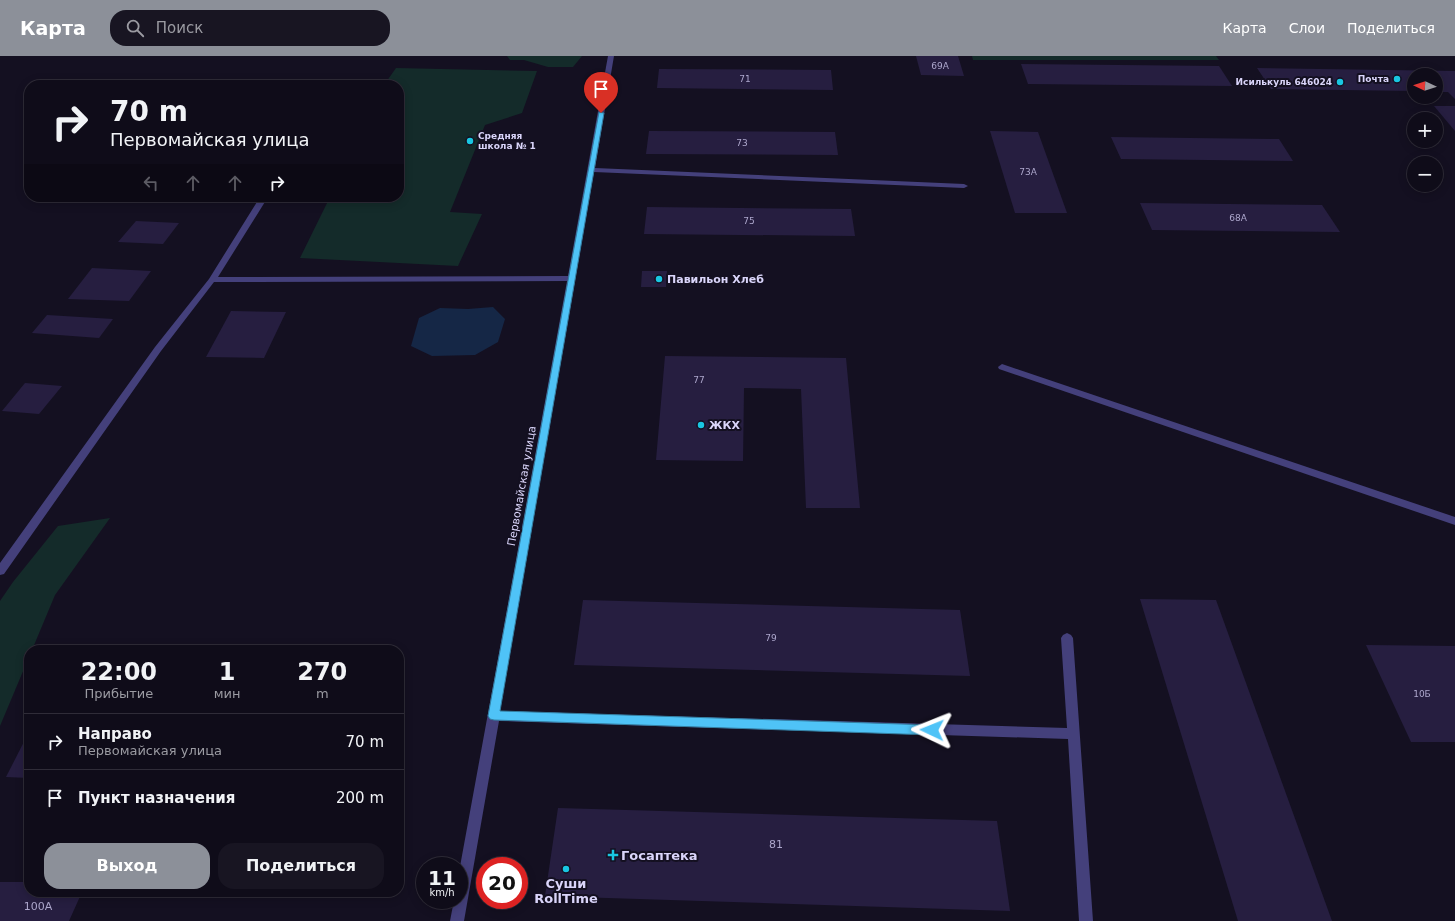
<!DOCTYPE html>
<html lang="ru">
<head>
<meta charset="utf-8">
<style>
  body { margin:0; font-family:"DejaVu Sans",sans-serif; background:#181522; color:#f1f3f6; height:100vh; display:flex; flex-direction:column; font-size:15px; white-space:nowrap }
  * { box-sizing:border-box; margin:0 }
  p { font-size:13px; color:#9b9ba2 }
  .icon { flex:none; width:22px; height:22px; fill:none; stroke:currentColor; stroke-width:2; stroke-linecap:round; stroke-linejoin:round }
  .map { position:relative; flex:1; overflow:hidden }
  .panel { position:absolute; left:24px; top:589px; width:380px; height:252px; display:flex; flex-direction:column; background:#0f0c19; border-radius:16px; box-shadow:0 2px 10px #0003,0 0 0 1px #2f2c38 }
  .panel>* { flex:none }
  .top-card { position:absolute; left:24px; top:24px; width:380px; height:122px; border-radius:16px; box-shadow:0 2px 10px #0003,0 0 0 1px #2f2c38; background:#0f0c19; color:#f1f3f6; overflow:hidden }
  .needle { width:26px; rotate:274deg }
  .controls { position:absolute; left:1407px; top:12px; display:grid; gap:8px }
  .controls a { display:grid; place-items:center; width:36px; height:36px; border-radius:50%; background:#0f0c19; box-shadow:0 2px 10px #0003,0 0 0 1px #2f2c38; font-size:20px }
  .speed { position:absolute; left:416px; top:801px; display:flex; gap:8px; font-size:20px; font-weight:700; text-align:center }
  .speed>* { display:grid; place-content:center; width:52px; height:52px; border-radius:50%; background:#0f0c19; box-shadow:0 2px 10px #0003,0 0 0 1px #2f2c38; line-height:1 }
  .speed small { font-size:10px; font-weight:400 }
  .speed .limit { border:6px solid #d22; background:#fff; color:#111 }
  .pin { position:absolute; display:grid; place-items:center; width:34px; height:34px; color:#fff; margin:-41px -17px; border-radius:50% 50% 50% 0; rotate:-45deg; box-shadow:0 0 4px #0007 }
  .pin .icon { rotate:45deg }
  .me { position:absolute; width:44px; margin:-22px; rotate:272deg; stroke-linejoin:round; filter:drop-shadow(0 0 3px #0008) }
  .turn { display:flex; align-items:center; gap:14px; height:84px; padding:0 20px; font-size:18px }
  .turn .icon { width:52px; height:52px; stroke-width:2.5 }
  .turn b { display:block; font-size:28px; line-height:34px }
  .lanes { display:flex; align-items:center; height:38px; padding:0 20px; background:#0003; justify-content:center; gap:20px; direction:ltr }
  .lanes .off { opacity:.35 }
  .eta { display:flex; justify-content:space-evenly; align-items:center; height:68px; text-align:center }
  .eta b { font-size:24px; font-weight:700; line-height:28px }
  .cta { display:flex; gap:8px; margin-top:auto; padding:8px 20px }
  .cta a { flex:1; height:46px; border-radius:16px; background:#8c9099; color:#fff; font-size:16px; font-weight:700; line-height:46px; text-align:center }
  .cta a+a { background:#181522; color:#f1f3f6 }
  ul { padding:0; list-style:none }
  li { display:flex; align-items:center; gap:12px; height:56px; padding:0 20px; border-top:1px solid #2f2c38 }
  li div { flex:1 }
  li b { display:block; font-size:15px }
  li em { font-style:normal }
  header { display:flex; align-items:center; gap:24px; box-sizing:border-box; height:56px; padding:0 20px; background:#8c9099; color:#fff }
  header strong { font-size:19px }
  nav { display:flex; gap:22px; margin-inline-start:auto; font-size:14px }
  .search { width:280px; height:36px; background:#181522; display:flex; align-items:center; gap:10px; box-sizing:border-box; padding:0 14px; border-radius:16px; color:#9b9ba2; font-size:15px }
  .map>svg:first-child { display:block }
  .green { fill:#142b2a }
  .water { fill:#152746 }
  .building { fill:#261e40 }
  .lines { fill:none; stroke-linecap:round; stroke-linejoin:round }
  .minor { fill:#44407b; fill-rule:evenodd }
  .route { fill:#4fc3f7; stroke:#337fa1 }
  .poi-dot { fill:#19c7e2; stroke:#141021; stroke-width:1.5 }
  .labels { text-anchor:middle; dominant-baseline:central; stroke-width:4; stroke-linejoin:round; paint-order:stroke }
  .number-label { font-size:9px; fill:#ada7cc }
  .far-poi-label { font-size:9px; font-weight:bold; fill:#dad5fa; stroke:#141021; text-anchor:end }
  .poi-label { font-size:11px; font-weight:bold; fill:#dad5fa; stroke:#141021; text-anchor:start }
  .street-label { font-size:11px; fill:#dad5fa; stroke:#141021 }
  .near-number-label { font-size:11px; fill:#ada7cc }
  .near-poi-label { font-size:13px; font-weight:bold; fill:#dad5fa; stroke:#141021; text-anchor:start }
</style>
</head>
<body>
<header>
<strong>Карта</strong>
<div class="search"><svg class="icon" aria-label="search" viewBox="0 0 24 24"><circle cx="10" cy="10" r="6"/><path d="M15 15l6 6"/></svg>Поиск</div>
<nav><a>Карта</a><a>Слои</a><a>Поделиться</a></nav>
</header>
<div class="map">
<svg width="1455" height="865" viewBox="0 0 1455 865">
  <rect width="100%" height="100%" fill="#141021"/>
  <g class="green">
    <polygon points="507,0 582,0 573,11 548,11 524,4 510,4"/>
    <polygon points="972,0 1216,0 1219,4 973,4"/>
    <polygon points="396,12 537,15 522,57 485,69 450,156 482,158 458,210 300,202 330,141 399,141 399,29 384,29"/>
    <polygon points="110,462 55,539 32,594 29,594 29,601 0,670 0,545 13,526 58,470"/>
  </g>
  <polygon class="water" points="493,251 505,263 498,286 475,299 432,300 411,290 419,262 440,252 468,253"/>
  <g class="building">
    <polygon points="916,0 958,0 964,20 921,19"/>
    <polygon points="1021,8 1219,10 1232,30 1028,28"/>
    <polygon points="1257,12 1455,15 1455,43 1448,36 1436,36 1436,19 1414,19 1414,35 1271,33"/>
    <polygon points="659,13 831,14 833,34 657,32"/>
    <polygon points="1434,50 1455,50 1455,75"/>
    <polygon points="649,75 835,76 838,99 646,98"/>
    <polygon points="990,75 1038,76 1067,157 1015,157"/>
    <polygon points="1111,81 1279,83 1293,105 1121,103"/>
    <polygon points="1140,147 1322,149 1340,176 1152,174"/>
    <polygon points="647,151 851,153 855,180 644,178"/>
    <polygon points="136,165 179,167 163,188 118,186"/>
    <polygon points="92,212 151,215 129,245 68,243"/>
    <polygon points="642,215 667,215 666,231 641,231"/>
    <polygon points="231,255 286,256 264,302 206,301"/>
    <polygon points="47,259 113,263 99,282 32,277"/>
    <polygon points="665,300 846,302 860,452 806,452 801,333 744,332 743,405 656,404"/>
    <polygon points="25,327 62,330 39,358 2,355"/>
    <polygon points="1140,543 1216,544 1332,865 1238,865"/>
    <polygon points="583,544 960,554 970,620 574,609"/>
    <polygon points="150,588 255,590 254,594 147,594"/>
    <polygon points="1366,589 1455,590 1455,686 1411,686"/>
    <polygon points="29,676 29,722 6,721"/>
    <polygon points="558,752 997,765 1010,855 545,840"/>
    <polygon points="0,826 29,826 29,836 82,836 69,865 0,865"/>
  </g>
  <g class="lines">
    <g class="minor">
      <polygon points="608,0 614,0 595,112 964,128 968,130 964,132 594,116 500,655 1067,672 1061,582 1063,579 1067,577 1071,579 1073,582 1093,865 1079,865 1068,683 499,665 464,865 450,865 454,844 459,844 459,816 567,225 214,226 161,295 4,518 0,519 0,507 155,291 209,223 260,141 268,141 218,221 568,220"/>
      <polygon points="1002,308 1455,461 1455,469 999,313 998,311"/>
    </g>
  </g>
  <polygon class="route" points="599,56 604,57 500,655 932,669 936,670 938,674 936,677 932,679 494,664 490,663 488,660"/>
  <g class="poi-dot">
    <circle cx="1397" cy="23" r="4"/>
    <circle cx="1340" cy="26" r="4"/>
    <circle cx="470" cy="85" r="4"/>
    <circle cx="659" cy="223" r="4"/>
    <circle cx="701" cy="369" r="4"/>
    <path d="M611 793h4v4h4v4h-4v4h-4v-4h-4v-4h4z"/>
    <circle cx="566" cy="813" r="4"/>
  </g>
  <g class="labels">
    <g class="number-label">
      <text x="940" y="10">69А</text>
      <text x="745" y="23">71</text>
      <text x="742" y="87">73</text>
      <text x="1028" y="116">73А</text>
      <text x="1238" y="162">68А</text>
      <text x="749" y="165">75</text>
      <text x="699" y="324">77</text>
      <text x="771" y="582">79</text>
      <text x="1422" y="638">10Б</text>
    </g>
    <g class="far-poi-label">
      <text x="1389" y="23">Почта</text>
      <text x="1332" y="26">Исилькуль 646024</text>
      <text x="478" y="80" text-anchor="start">Средняя<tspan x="478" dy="10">школа № 1</tspan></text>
    </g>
    <g class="poi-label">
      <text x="667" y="223">Павильон Хлеб</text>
      <text x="709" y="369">ЖКХ</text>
    </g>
    <g class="street-label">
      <text transform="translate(522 430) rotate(-80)">Первомайская улица</text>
    </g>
    <g class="near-number-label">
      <text x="776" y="788">81</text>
      <text x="38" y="850">100А</text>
    </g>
    <g class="near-poi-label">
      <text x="621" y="799">Госаптека</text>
      <text x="566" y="827" text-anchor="middle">Суши<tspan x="566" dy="15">RollTime</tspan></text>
    </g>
  </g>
</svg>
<div class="controls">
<a><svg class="needle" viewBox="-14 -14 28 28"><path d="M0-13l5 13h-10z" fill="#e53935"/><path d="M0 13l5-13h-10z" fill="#9b9ba2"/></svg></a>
<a>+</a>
<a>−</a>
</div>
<div class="speed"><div>11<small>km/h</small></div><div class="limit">20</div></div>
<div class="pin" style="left:601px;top:57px;background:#d93025"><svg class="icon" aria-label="arrive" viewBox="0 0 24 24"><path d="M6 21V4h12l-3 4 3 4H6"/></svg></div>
<svg class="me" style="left:932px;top:674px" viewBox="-20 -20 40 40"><path d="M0-17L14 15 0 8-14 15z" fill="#4fc3f7" stroke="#fff" stroke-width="4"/></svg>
<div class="top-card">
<div class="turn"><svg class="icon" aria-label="right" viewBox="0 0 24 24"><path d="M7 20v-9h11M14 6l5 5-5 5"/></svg><div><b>70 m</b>Первомайская улица</div></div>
<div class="lanes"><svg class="icon off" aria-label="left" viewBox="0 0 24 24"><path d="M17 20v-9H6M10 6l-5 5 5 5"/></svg><svg class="icon off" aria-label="ahead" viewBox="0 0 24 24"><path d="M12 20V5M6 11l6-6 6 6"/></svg><svg class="icon off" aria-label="ahead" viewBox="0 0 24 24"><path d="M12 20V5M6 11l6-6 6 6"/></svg><svg class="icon" aria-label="right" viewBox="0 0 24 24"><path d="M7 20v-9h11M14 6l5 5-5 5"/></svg></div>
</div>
<section class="panel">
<div class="eta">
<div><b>22:00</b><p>Прибытие</p></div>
<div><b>1</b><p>мин</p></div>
<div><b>270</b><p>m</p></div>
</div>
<ul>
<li><svg class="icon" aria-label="right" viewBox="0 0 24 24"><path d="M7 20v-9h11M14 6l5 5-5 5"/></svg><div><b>Направо</b><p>Первомайская улица</p></div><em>70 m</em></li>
<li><svg class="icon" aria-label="arrive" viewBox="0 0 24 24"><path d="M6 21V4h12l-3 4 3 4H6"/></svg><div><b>Пункт назначения</b></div><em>200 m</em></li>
</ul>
<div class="cta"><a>Выход</a><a>Поделиться</a></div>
</section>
</div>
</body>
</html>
